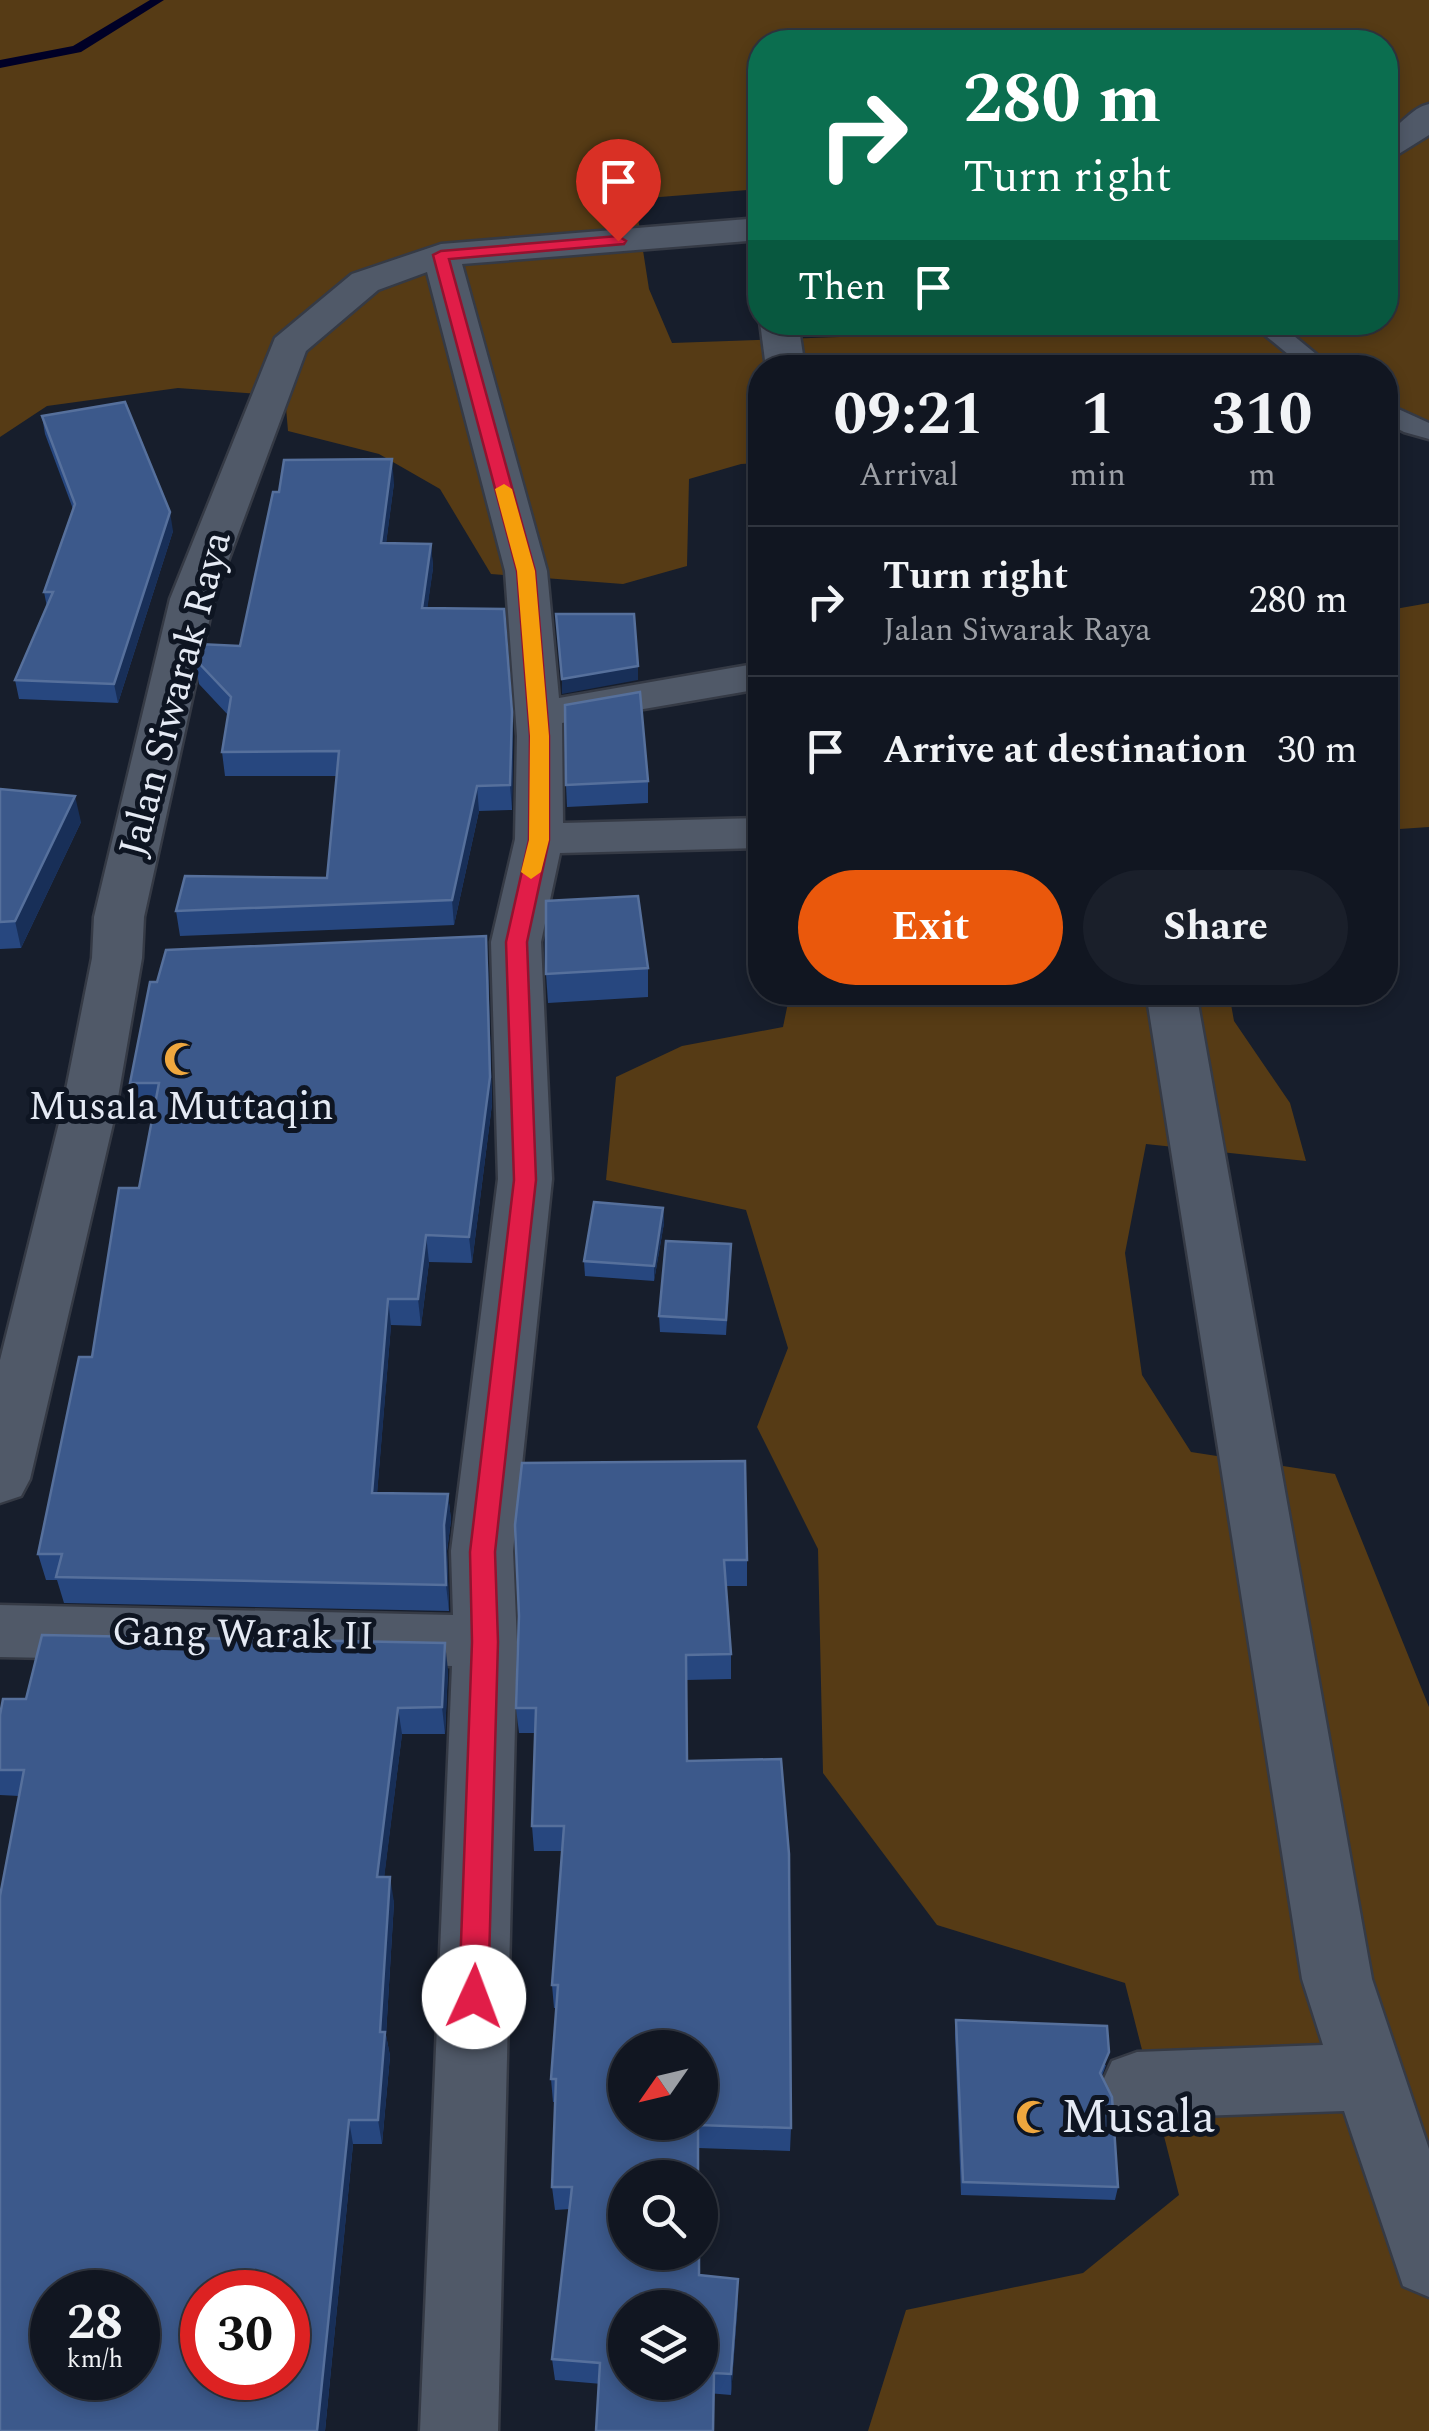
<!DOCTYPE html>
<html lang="en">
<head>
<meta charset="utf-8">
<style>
  body { margin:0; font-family:Spectral,serif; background:#1a1f2a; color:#f1f3f6; height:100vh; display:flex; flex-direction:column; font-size:38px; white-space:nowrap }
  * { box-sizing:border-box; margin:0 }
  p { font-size:32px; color:#9c9fa5 }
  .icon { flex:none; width:55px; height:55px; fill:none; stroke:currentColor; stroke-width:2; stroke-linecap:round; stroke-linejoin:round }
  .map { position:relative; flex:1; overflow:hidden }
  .panel { position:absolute; left:748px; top:355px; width:650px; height:650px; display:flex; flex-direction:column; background:#111621; border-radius:40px; box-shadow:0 5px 15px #0003,0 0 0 2px #30353f }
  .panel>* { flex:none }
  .top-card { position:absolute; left:748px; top:30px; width:650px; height:305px; border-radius:40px; box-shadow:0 5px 15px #0003,0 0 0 2px #30353f; background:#0b6e4f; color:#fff; overflow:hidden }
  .needle { width:65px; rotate:236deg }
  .fabs { position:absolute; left:608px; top:2030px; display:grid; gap:20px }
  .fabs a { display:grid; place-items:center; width:110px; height:110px; border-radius:50%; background:#111621; box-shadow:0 5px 15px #0003,0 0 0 2px #30353f; font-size:50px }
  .speed { position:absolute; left:30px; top:2270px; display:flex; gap:20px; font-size:50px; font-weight:700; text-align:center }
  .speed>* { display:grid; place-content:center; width:130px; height:130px; border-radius:50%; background:#111621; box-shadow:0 5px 15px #0003,0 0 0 2px #30353f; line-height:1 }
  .speed small { font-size:25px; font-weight:400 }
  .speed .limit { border:15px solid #d22; background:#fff; color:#111 }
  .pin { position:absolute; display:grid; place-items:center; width:85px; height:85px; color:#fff; margin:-102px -42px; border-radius:50% 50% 50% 0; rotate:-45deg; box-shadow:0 0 10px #0007 }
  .pin .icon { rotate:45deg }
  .me { position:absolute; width:110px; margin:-55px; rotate:2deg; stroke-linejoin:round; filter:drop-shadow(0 0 8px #0008) }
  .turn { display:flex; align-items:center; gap:35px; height:210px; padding:0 50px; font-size:45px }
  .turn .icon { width:130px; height:130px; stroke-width:2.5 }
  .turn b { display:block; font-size:70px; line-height:85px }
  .then { display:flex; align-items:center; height:95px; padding:0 50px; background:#0003; gap:20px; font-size:38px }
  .eta { display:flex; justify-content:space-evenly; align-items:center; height:170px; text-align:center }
  .eta b { font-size:60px; font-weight:700; line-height:70px }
  .action { display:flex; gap:20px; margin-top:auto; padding:20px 50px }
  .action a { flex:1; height:115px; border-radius:60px; background:#ea580c; color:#fff; font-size:40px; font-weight:700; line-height:115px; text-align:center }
  .action a+a { background:#1a1f2a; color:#f1f3f6 }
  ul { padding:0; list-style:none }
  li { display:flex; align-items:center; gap:30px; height:150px; padding:0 50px; border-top:2px solid #30353f }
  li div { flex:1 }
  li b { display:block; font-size:38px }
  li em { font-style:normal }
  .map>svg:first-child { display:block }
  .green { fill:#563b15; fill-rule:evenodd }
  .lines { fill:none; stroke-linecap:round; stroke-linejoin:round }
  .stream { fill:#000026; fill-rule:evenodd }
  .service-casing { stroke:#353a45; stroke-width:5 }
  .minor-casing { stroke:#353a45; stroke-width:5 }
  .service { fill:#505968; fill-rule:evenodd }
  .minor { fill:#505968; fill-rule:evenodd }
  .wall { fill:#27477f }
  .shaded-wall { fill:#182f58 }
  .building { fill:#3c598b; stroke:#56709c; stroke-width:2.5; fill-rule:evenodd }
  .route { fill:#e11d48; stroke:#92132f; stroke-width:2.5 }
  .slow { fill:#f59e0b }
  .labels { text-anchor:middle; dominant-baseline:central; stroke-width:10; stroke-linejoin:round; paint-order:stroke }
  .street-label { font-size:40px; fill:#e5eaf4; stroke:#0e1522 }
  .poi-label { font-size:40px; fill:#e5eaf4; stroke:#0e1522 }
  .near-poi-label { font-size:48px; fill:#e5eaf4; stroke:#0e1522; text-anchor:start }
</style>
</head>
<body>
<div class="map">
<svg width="1429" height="2431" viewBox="0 0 1429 2431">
  <rect width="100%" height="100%" fill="#171e2c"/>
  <g class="green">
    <path d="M0 0H1429V425L1385 430V368H760V463L741 464 689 479 687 566 623 584 491 574 440 489 379 454 288 431 285 396 178 388 47 406 0 437ZM760 42H1385V322H929L923 334 672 343 649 289 635 199 760 189Z"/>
    <polygon points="1385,598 1395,609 1429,603 1429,827 1385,830"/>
    <polygon points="790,993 1229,993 1234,1021 1290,1103 1306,1161 1146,1144 1125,1253 1142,1375 1191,1452 1335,1474 1429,1707 1429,2431 868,2431 906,2310 1083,2273 1179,2195 1125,1983 937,1925 823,1773 818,1549 757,1427 788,1348 746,1210 606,1180 616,1077 682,1046 783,1027"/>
  </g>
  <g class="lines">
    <polygon class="stream" points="150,0 164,0 81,52 0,68 0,60 73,46"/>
    <g class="service-casing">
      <g id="service">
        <polygon points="1249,322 1277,322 1333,368 1305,368"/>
        <polygon points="1385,403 1429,423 1429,439 1404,432 1385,422"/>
      </g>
    </g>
    <g class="minor-casing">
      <g id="minor">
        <path d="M1429 104V135L1397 155 1385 158V134C1402 125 1411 108 1429 104Z"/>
        <polygon points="760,218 760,240 462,264 547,571 559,698 760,663 760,689 562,723 563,823 760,818 760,848 560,853 541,942 552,1179 513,1551 517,1642 498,2431 420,2431 452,1666 0,1657 0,1605 453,1615 451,1551 498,1179 491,942 515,839 517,736 505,571 427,272 378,290 306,351 214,599 144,917 142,958 115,1115 30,1479 21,1496 0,1503 0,1360 61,1115 92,958 94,917 170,599 275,338 352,274 441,244"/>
        <polygon points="760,322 798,322 805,368 766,368"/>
        <polygon points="1146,992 1196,992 1372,1979 1429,2149 1429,2297 1403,2286 1344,2111 1137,2118 1112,2109 1101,2085 1112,2061 1137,2052 1323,2045 1302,1979"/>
      </g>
    </g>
    <use href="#service" class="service"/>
    <use href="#minor" class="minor"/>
  </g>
  <g class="wall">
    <polygon points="42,416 173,531 118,703 19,699 15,680 47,607 44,592 73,509 45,434"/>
    <polygon points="394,483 386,543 431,544 433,568 427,608 513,736 512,810 479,811 454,925 180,936 176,911 327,878 337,776 225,776 222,752 228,715 199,684 195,659 240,646"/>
    <polygon points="648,781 648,803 567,807 566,785"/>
    <polygon points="0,789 81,822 21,948 0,949"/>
    <polygon points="488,963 492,1104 472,1263 429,1262 421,1326 391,1325 377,1493 448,1494 451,1520 447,1551 449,1611 64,1603 57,1580 46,1580 38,1554 139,1188 154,1109 136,1109 130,1083"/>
    <polygon points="648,968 648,997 548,1003 546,974"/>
    <polygon points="663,1208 664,1223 654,1281 585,1276 584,1261"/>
    <polygon points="731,1260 726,1335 660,1332 659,1316"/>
    <polygon points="515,1525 747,1560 747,1586 726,1586 731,1654 731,1679 686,1680 687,1761 791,2128 790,2151 698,2148 699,2275 738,2300 731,2395 555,2380 552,2359 570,2209 555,2210 552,2187 555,2102 553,2102 551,2079 556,2008 554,2008 552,1985 562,1851 534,1851 532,1826 535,1733 519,1733 516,1708 519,1616"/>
    <polygon points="448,1670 445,1734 402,1734 384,1877 394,1902 386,2035 390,2056 382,2144 353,2144 325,2431 0,2431 19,1796 0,1795 0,1715 26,1699"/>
    <polygon points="956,2020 1106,2065 1102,2076 1118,2187 1115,2200 961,2195 955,2034"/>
  </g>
  <g class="shaded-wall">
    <polygon points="392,459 394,483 383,567 381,543"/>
    <polygon points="170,512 173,531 118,703 114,684"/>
    <polygon points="431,544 433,568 424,633 422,608"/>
    <polygon points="638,666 638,680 562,694 562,679"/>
    <polygon points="512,712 513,736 512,810 510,785"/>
    <polygon points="477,786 479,811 454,925 452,900"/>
    <polygon points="75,796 81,822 21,948 15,921"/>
    <polygon points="486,936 492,1104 472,1263 469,1237"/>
    <polygon points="663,1208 664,1223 654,1281 654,1266"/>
    <polygon points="426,1235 429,1262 421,1326 418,1299"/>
    <polygon points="388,1299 391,1325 375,1519 372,1493"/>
    <polygon points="448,1494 451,1520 447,1551 449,1611 446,1585 444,1525"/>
    <polygon points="445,1643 448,1670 445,1734 442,1707"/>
    <polygon points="398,1708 402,1734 381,1903 377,1877"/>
    <polygon points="390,1877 394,1902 386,2035 390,2056 382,2144 378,2120 380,2032"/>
    <polygon points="349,2120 353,2144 325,2431 317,2431"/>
    <polygon points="738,2279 738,2300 731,2395 731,2374"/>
  </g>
  <g class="building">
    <polygon points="125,402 170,512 114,684 15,680 53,592 44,592 75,504 42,416"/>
    <polygon points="392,459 381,543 431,544 422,608 504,609 512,712 510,785 477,786 452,900 176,911 185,876 327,878 339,751 222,752 231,697 195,659 199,644 240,646 273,492 279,492 284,460"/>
    <polygon points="556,614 634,614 638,666 562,679"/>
    <polygon points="640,692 648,781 566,785 565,705"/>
    <polygon points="0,789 75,796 15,921 0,922"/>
    <polygon points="638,896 648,968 546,974 546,901"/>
    <polygon points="486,936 490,1077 469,1237 426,1235 418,1299 388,1299 372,1493 448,1494 444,1525 446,1585 56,1577 62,1554 38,1554 79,1357 92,1357 119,1188 139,1188 159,1083 130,1083 150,982 157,982 166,950"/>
    <polygon points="594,1202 663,1208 654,1266 584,1261"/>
    <polygon points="666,1241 731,1244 726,1320 659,1316"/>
    <path d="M745 1461 747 1560H724L731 1654 686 1655 687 1761 781 1759 789 1854 791 2128 698 2125V2178H625V2252H699V2275L738 2279 731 2374 714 2373 713 2431H596L600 2363 552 2359 572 2187H552L556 2079H551L558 1985H552L564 1826H532L536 1708H516L519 1616 515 1525 522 1463ZM625 2048H700V2122H625ZM625 2308H700V2382H625Z"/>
    <path d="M42 1635 445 1643 442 1707 398 1708 377 1877H390L380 2032H385L378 2120H349L317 2431H0V1896L24 1770H0V1715L3 1699H26ZM52 2292H138V2378H52ZM202 2292H288V2378H202Z"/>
    <polygon points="956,2020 1107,2026 1109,2052 1100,2073 1112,2097 1118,2187 963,2182"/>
  </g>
  <polygon class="route" points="618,236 626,241 624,244 449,259 535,571 549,736 549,840 527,942 536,1180 495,1552 498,1642 488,1997 484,2006 474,2010 463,2006 459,1997 472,1642 470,1552 514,1180 506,942 529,840 530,736 517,571 433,255 441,251"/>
  <polygon class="slow" points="504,484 512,489 535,571 549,736 549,840 541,872 531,879 521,872 529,840 530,736 517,571 495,489"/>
  <defs>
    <g id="mosque-bare" transform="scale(2.7)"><path d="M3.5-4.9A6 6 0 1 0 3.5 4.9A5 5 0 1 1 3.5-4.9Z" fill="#efa73e" stroke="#0e1522" stroke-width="2.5" paint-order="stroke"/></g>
  </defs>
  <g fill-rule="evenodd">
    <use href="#mosque-bare" x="181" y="1059"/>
    <use href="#mosque-bare" x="1033" y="2117"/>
  </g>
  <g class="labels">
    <g class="street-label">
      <text transform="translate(176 694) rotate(-75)">Jalan Siwarak Raya</text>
      <text transform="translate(243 1635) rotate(1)">Gang Warak II</text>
    </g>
    <g class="poi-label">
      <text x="181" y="1107">Musala Muttaqin</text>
    </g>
    <g class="near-poi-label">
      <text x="1061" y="2117">Musala</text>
    </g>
  </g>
</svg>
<div class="fabs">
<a><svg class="needle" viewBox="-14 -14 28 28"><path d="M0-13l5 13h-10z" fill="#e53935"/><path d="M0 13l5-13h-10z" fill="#9c9fa5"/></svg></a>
<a><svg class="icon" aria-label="search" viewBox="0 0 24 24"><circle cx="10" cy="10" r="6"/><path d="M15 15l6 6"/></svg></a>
<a><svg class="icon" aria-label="layers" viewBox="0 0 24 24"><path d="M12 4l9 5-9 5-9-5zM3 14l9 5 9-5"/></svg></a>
</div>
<div class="speed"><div>28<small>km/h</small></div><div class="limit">30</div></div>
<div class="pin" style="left:618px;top:241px;background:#d93025"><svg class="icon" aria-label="arrive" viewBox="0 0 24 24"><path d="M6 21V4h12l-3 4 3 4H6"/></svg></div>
<svg class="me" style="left:474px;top:1997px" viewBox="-20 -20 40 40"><circle r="19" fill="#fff"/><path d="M0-13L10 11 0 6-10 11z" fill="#e11d48"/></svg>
<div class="top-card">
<div class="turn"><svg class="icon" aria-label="right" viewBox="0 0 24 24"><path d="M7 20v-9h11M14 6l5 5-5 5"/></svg><div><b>280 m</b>Turn right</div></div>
<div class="then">Then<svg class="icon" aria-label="arrive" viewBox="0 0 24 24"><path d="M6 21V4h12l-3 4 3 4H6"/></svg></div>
</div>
<section class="panel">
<div class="eta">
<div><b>09:21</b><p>Arrival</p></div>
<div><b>1</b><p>min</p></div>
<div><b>310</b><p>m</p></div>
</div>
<ul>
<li><svg class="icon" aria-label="right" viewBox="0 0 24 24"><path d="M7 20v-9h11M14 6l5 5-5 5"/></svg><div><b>Turn right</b><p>Jalan Siwarak Raya</p></div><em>280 m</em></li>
<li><svg class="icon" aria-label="arrive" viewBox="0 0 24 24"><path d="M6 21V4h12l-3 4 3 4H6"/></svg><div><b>Arrive at destination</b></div><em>30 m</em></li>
</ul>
<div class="action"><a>Exit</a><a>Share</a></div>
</section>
</div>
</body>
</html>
